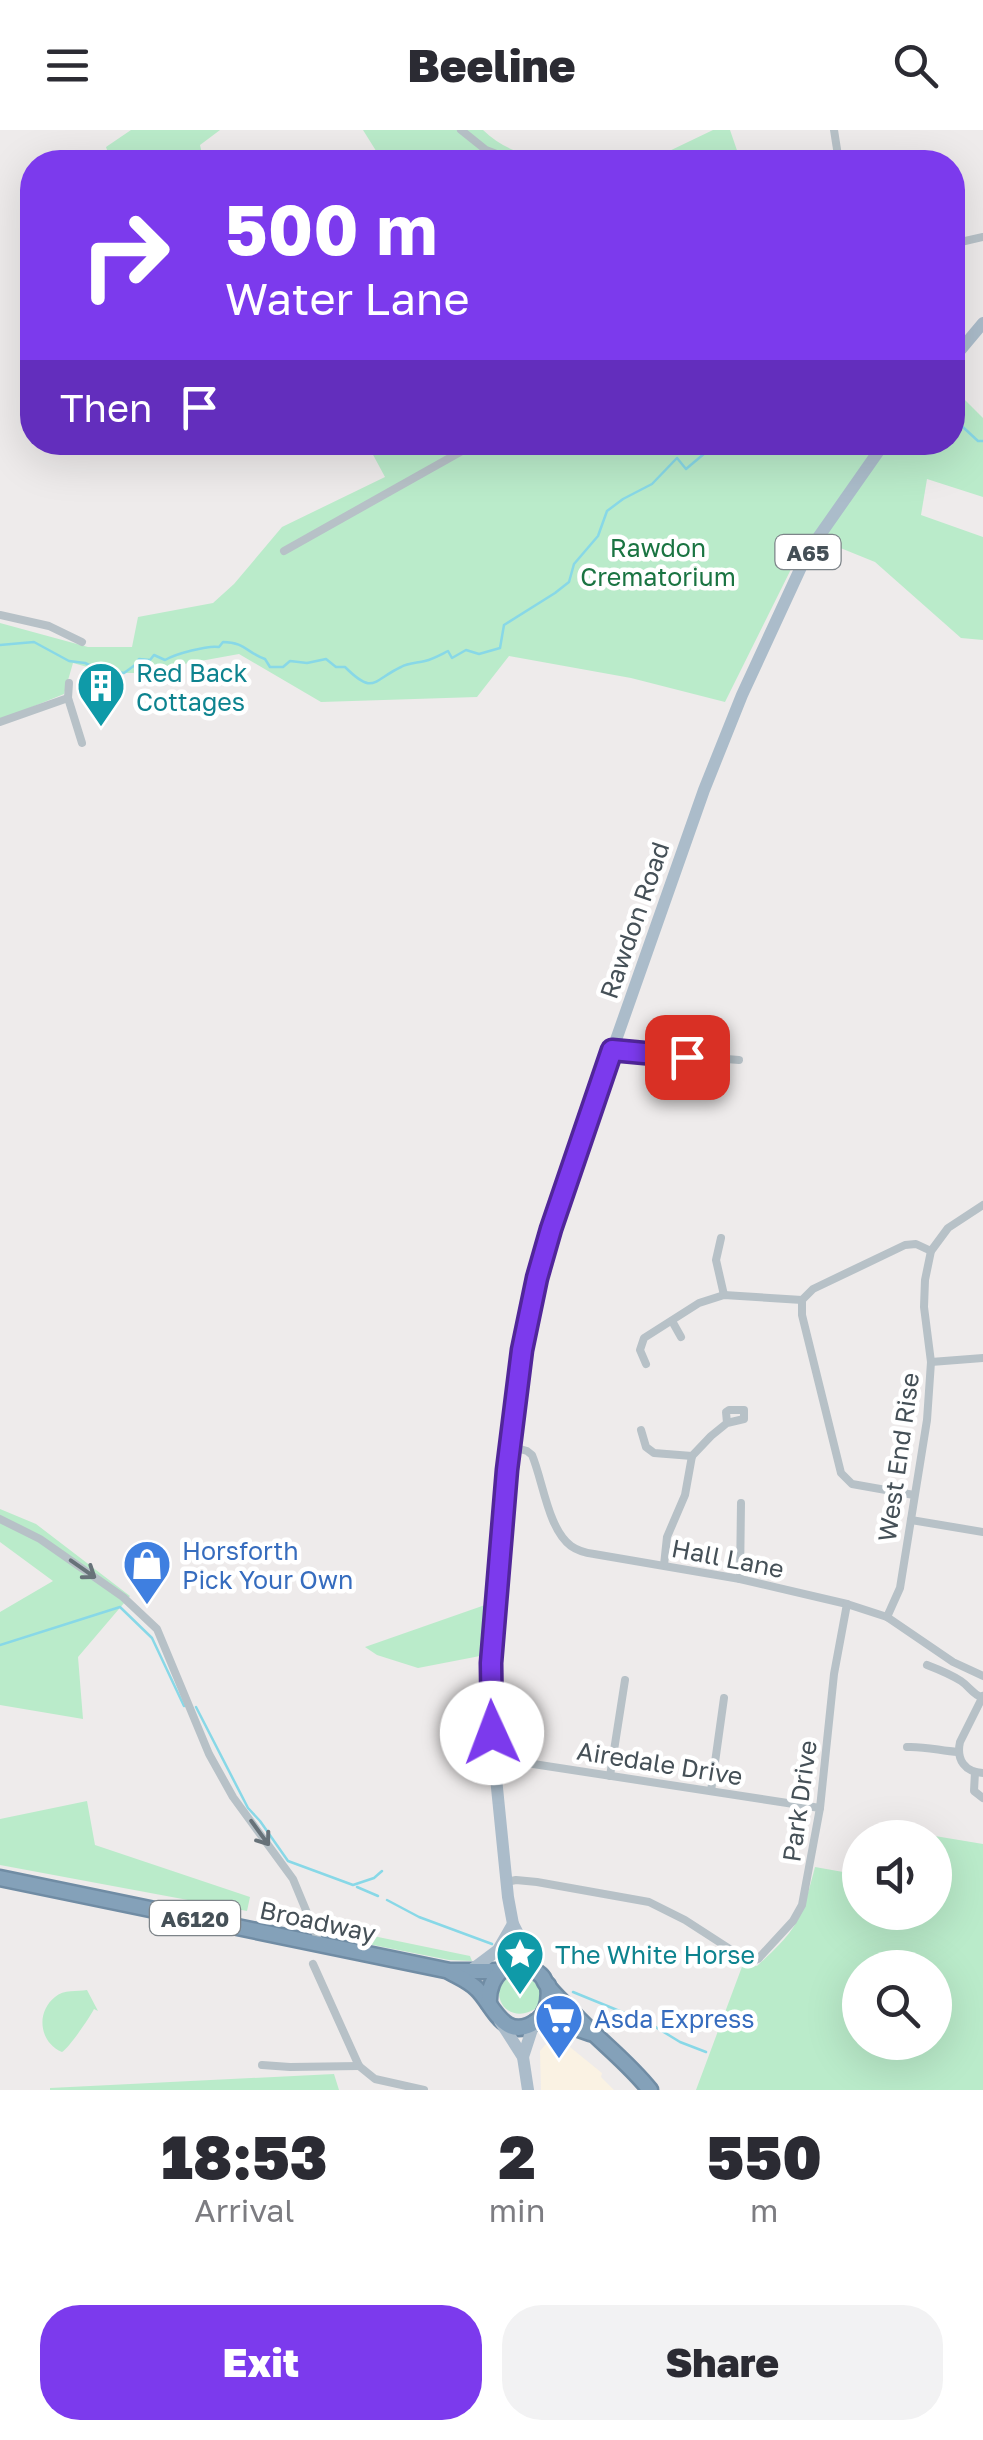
<!DOCTYPE html>
<html lang="en">
<head>
<meta charset="utf-8">
<style>
  body { margin:0; font-family:"Golos Text",sans-serif; background:#f2f2f3; color:#2b2b33; height:100vh; display:flex; flex-direction:column; font-size:38px; white-space:nowrap }
  * { box-sizing:border-box; margin:0 }
  p { font-size:32px; color:#7c7c81 }
  .icon { flex:none; width:55px; height:55px; fill:none; stroke:currentColor; stroke-width:2; stroke-linecap:round; stroke-linejoin:round }
  .map { position:relative; height:1960px; overflow:hidden }
  .sheet { display:flex; flex-direction:column; background:#fff; flex:1 }
  .sheet>* { flex:none }
  .banner { position:absolute; left:20px; top:20px; width:945px; height:305px; border-radius:40px; box-shadow:0 10px 40px #0002; background:#7c3aed; color:#fff; overflow:hidden }
  .tools { position:absolute; left:842px; top:1690px; display:grid; gap:20px }
  .tools a { display:grid; place-items:center; width:110px; height:110px; border-radius:50%; background:#fff; box-shadow:0 10px 40px #0002; font-size:50px }
  .pin { position:absolute; display:grid; place-items:center; width:85px; height:85px; color:#fff; margin:-42px; border-radius:20px; box-shadow:0 5px 15px #0006 }
  .me { position:absolute; width:110px; margin:-55px; rotate:358deg; stroke-linejoin:round; filter:drop-shadow(0 0 8px #0008) }
  .turn { display:flex; align-items:center; gap:35px; height:210px; padding:0 40px; font-size:45px }
  .turn .icon { width:130px; height:130px; stroke-width:2.5 }
  .turn b { display:block; font-size:70px; line-height:85px }
  .then { display:flex; align-items:center; height:95px; padding:0 40px; background:#0003; gap:20px; font-size:38px }
  .eta { display:flex; justify-content:space-evenly; align-items:center; height:170px; text-align:center }
  .eta b { font-size:60px; font-weight:800; line-height:70px }
  .action { display:flex; gap:20px; margin-top:auto; padding:20px 40px }
  .action a { flex:1; height:115px; border-radius:40px; background:#7c3aed; color:#fff; font-size:40px; font-weight:800; line-height:115px; text-align:center }
  .action a+a { background:#f2f2f3; color:#2b2b33 }
  header { display:flex; justify-content:space-between; align-items:center; height:130px; padding:0 40px; background:#fff; font-size:45px; font-weight:800 }
  .map>svg:first-child { display:block }
  .commercial { fill:#faf2e3 }
  .green { fill:#baebca; fill-rule:evenodd }
  .lines { fill:none; stroke-linecap:round; stroke-linejoin:round }
  .stream { stroke:#88d8e7; stroke-width:2.5 }
  .highway-casing { stroke:#708ca4; stroke-width:19 }
  .street { stroke:#b7c1c7; stroke-width:8 }
  .primary { stroke:#abbcca; stroke-width:12 }
  .highway { stroke:#84a1b9; stroke-width:14 }
  .oneway { stroke:#677279 }
  .route-casing { stroke:#51269a; stroke-width:25 }
  .route { stroke:#7c3aed; stroke-width:18 }
  .labels { text-anchor:middle; dominant-baseline:central; stroke-width:9; stroke-linejoin:round; paint-order:stroke }
  .shield { fill:#fff; stroke:#7d8489; stroke-width:2.5 }
  .shield-label { font-size:22px; font-weight:bold; fill:#455057 }
  .park-label { font-size:25px; fill:#1a7442; stroke:#fff }
  .culture-label { font-size:25px; fill:#0d838f; stroke:#fff; text-anchor:start }
  .street-label { font-size:25px; fill:#455057; stroke:#fff }
  .shop-label { font-size:25px; fill:#366cbe; stroke:#fff; text-anchor:start }
</style>
</head>
<body>
<header><svg class="icon" aria-label="menu" viewBox="0 0 24 24"><path d="M4 6h16M4 12h16M4 18h16"/></svg>Beeline<svg class="icon" aria-label="search" viewBox="0 0 24 24"><circle cx="10" cy="10" r="6"/><path d="M15 15l6 6"/></svg></header>
<div class="map">
<svg width="983" height="1960" viewBox="0 0 983 1960">
  <rect width="100%" height="100%" fill="#eeebeb"/>
  <polygon class="commercial" points="553,1911 565,1913 602,1943 601,1947 614,1960 541,1960 540,1921 545,1915"/>
  <g class="green">
    <polygon points="131,0 220,0 200,15 204,32 111,32 106,17"/>
    <path d="M363 0H483C509 25 539 29 573 32H383Z"/>
    <polygon points="713,0 730,0 741,32 631,32 663,24"/>
    <polygon points="958,241 965,270 983,288 983,367 927,349 921,385 983,407 983,510 961,508 875,432 833,415 805,411 725,572 631,548 509,526 477,567 321,572 239,524 134,543 109,543 73,533 64,564 0,590 0,493 88,517 132,517 138,487 213,473 234,454 282,397 385,347 371,321 342,313 952,312 953,243"/>
    <polygon points="0,1379 36,1394 130,1466 78,1527 83,1589 0,1575 0,1482 53,1451 0,1412"/>
    <polygon points="485,1475 480,1526 418,1538 377,1525 365,1517"/>
    <polygon points="87,1671 95,1715 250,1767 247,1781 0,1735 0,1689"/>
    <path d="M881 1697 983 1714V1960H696L743 1834 757 1836C798 1799 801 1791 815 1737L860 1745V1782H935V1708L878 1707ZM860 1838H935V1912H860Z"/>
    <polygon points="315,1794 470,1826 472,1831 449,1830 317,1804"/>
    <path d="M515 1845C532 1846 543 1856 541 1874 523 1892 496 1884 499 1857L509 1846Z"/>
    <path d="M87 1860 98 1881 94 1879C90 1887 69 1918 62 1922 40 1913 35 1883 55 1867 64 1859 77 1862 87 1860Z"/>
    <polygon points="334,1944 339,1960 50,1960 50,1958"/>
  </g>
  <g class="lines">
    <g class="stream">
      <polyline points="127,22 132,27 132,32"/>
      <polyline points="952,287 978,311 983,311"/>
      <path d="M0 515 34 512 69 531 85 533 98 539 124 543 135 535 139 529 150 530 154 525 165 530C175 524 208 515 219 517L223 512C245 512 247 523 265 529L270 537H283L290 531 307 533 326 529 336 537H345C374 566 373 550 401 537 408 533 417 533 425 531 433 529 440 525 448 521L452 528 466 520 479 524 500 518 504 495 555 463 569 452 574 434 598 406 607 381 623 369 652 354 677 328 686 339 718 312"/>
      <polyline points="0,1515 120,1477 152,1508 184,1576"/>
      <polyline points="196,1577 248,1678 260,1691 288,1731 353,1755 374,1748 382,1741"/>
      <polyline points="357,1757 378,1766"/>
      <polyline points="387,1770 419,1787 492,1814"/>
      <polyline points="573,1862 649,1893 680,1912 706,1922"/>
    </g>
    <g class="highway-casing">
      <g id="highway">
        <polyline points="0,1748 450,1841 500,1841"/>
        <path d="M450 1842C459 1847 469 1851 477 1859 493 1874 504 1914 537 1891 548 1882 550 1869 548 1855"/>
        <path d="M489 1874C487 1845 511 1822 538 1843 545 1848 542 1848 547 1855 554 1865 565 1874 573 1883 598 1910 627 1931 650 1960"/>
        <polyline points="535,1892 556,1891 590,1903"/>
      </g>
    </g>
    <g class="street">
      <polyline points="461,0 486,20 518,32"/>
      <polyline points="834,0 839,32"/>
      <polyline points="952,114 983,107"/>
      <polyline points="284,421 478,312"/>
      <polyline points="0,485 49,496 82,512"/>
      <polyline points="69,553 68,568 82,613"/>
      <polyline points="0,592 68,568"/>
      <polyline points="613,920 739,930"/>
      <polyline points="721,1108 716,1130 724,1165"/>
      <polyline points="672,1191 681,1207"/>
      <polyline points="931,1232 983,1228"/>
      <polyline points="646,1234 640,1220 644,1208 699,1173 724,1165 802,1170"/>
      <polyline points="641,1300 646,1317 654,1323 692,1326"/>
      <path d="M510 1316 527 1321 532 1325C543 1351 548 1399 571 1416 578 1421 586 1423 594 1424L740 1449 847 1474 887 1487 953 1532 983 1546"/>
      <polyline points="692,1326 711,1306 727,1293 726,1282 729,1280 744,1280 744,1289 727,1293"/>
      <polyline points="914,1365 852,1354 841,1343 802,1185 802,1170 813,1159 905,1115 916,1114 931,1121"/>
      <polyline points="0,1389 40,1409 123,1467 157,1499 209,1624 233,1667 293,1749 320,1814"/>
      <polyline points="911,1390 983,1402"/>
      <polyline points="664,1435 667,1407 685,1365 692,1326"/>
      <polyline points="740,1449 741,1373"/>
      <polyline points="887,1487 900,1458 927,1290 931,1232 924,1177 925,1150 931,1121 948,1098 983,1075"/>
      <path d="M927 1535C940 1540 950 1544 961 1551 970 1557 972 1564 983 1568"/>
      <path d="M983 1566 960 1612C956 1630 965 1642 983 1643"/>
      <path d="M907 1617C925 1616 941 1621 958 1622"/>
      <polyline points="494,1628 820,1678"/>
      <polyline points="975,1642 974,1661 983,1668"/>
      <polyline points="610,1646 625,1550"/>
      <polyline points="711,1661 724,1568"/>
      <polyline points="506,1752 516,1750 537,1752 649,1772 685,1790 750,1832 758,1829 793,1791 802,1775 820,1678 834,1544 847,1474"/>
      <polyline points="313,1834 359,1936 375,1949 424,1960"/>
      <polyline points="262,1935 290,1937 359,1936"/>
    </g>
    <g class="primary">
      <polyline points="952,230 983,193"/>
      <polyline points="506,1838 512,1801"/>
      <polyline points="470,1841 498,1820 513,1794"/>
      <polyline points="537,1841 513,1794 508,1767 494,1628 490,1556 507,1339 515,1267 529,1182 544,1122 567,1049 704,660 742,565 808,422 885,312"/>
      <polyline points="500,1891 523,1927 528,1960"/>
      <polyline points="523,1927 534,1893"/>
    </g>
    <use href="#highway" class="highway"/>
  </g>
  <defs><path id="oneway-shaft" d="M-6 0H5M1.5-3L5.5 0L1.5 3" fill="none" stroke-width="1.6" stroke-linecap="round" stroke-linejoin="round" transform="scale(2.5)"/></defs>
  <g class="oneway">
    <use href="#oneway-shaft" transform="translate(83 1439) rotate(35)"/>
    <use href="#oneway-shaft" transform="translate(260 1703) rotate(54)"/>
  </g>
  <g class="lines">
    <g class="route-casing">
      <polyline id="route" points="492,1603 491,1533 507,1340 522,1220 537,1148 551,1099 612,920 687,927"/>
    </g>
    <use href="#route" class="route"/>
  </g>
  <defs>
    <g id="building-pin" transform="scale(2.5)"><path d="M0 17L-7.5 6A9.5 9.5 0 1 1 7.5 6Z" fill="#0f9aa8" stroke="#fff"/><path d="M-4-6H4V6H1V3H-1V6H-4ZM-2.5-4.3h1.7v1.8h-1.7ZM.8-4.3h1.7v1.8H.8ZM-2.5-1h1.7V.8h-1.7ZM.8-1h1.7V.8H.8Z" fill="#fff"/></g>
    <g id="shop-pin" transform="scale(2.5)"><path d="M0 17L-7.5 6A9.5 9.5 0 1 1 7.5 6Z" fill="#3f7fe0" stroke="#fff"/><path d="M-5-2.5h2.3a2.7 3.5 0 0 1 5.4 0H5L5.5 6h-11ZM-1.5-2.5h3a1.5 2.3 0 0 0-3 0Z" fill="#fff"/></g>
    <g id="sight-pin" transform="scale(2.5)"><path d="M0 17L-7.5 6A9.5 9.5 0 1 1 7.5 6Z" fill="#0f9aa8" stroke="#fff"/><path d="M0-6L1.8-2.2L6-1.7L2.9 1.2L3.7 5.4L0 3.3L-3.7 5.4L-2.9 1.2L-6-1.7L-1.8-2.2Z" fill="#fff"/></g>
    <g id="supermarket-pin" transform="scale(2.5)"><path d="M0 17L-7.5 6A9.5 9.5 0 1 1 7.5 6Z" fill="#3f7fe0" stroke="#fff"/><path d="M-6-5.5h2.5l.6 2H6L4.5 2H-2.5L-4.4-4H-6ZM-1.5 3.2a1.3 1.3 0 1 0 .1 0ZM3 3.2a1.3 1.3 0 1 0 .1 0Z" fill="#fff"/></g>
  </defs>
  <g fill-rule="evenodd">
    <use href="#building-pin" x="101" y="556"/>
    <use href="#shop-pin" x="147" y="1434"/>
    <use href="#sight-pin" x="520" y="1824"/>
    <use href="#supermarket-pin" x="559" y="1888"/>
  </g>
  <g class="labels">
    <g class="shield">
      <rect x="775.5" y="405" width="65" height="34" rx="8"/>
      <rect x="150" y="1771" width="90" height="34" rx="8"/>
    </g>
    <g class="shield-label">
      <text x="808" y="422">A65</text>
      <text x="195" y="1788">A6120</text>
    </g>
    <g class="park-label">
      <text x="658" y="417">Rawdon<tspan x="658" dy="29">Crematorium</tspan></text>
    </g>
    <g class="culture-label">
      <text x="136" y="542">Red Back<tspan x="136" dy="29">Cottages</tspan></text>
      <text x="555" y="1824">The White Horse</text>
    </g>
    <g class="street-label">
      <text transform="translate(634 790) rotate(-71)">Rawdon Road</text>
      <text transform="translate(898 1327) rotate(-82)">West End Rise</text>
      <text transform="translate(728 1428) rotate(11)">Hall Lane</text>
      <text transform="translate(660 1633) rotate(9)">Airedale Drive</text>
      <text transform="translate(799 1671) rotate(-82)">Park Drive</text>
      <text transform="translate(318 1791) rotate(12)">Broadway</text>
    </g>
    <g class="shop-label">
      <text x="182" y="1420">Horsforth<tspan x="182" dy="29">Pick Your Own</tspan></text>
      <text x="594" y="1888">Asda Express</text>
    </g>
  </g>
</svg>
<div class="tools">
<a><svg class="icon" aria-label="sound" viewBox="0 0 24 24"><path d="M4 9h4l5-4v14l-5-4H4zM17 9q2 3 0 6"/></svg></a>
<a><svg class="icon" aria-label="search" viewBox="0 0 24 24"><circle cx="10" cy="10" r="6"/><path d="M15 15l6 6"/></svg></a>
</div>
<div class="pin" style="left:687px;top:927px;background:#d93025"><svg class="icon" aria-label="arrive" viewBox="0 0 24 24"><path d="M6 21V4h12l-3 4 3 4H6"/></svg></div>
<svg class="me" style="left:492px;top:1603px" viewBox="-20 -20 40 40"><circle r="19" fill="#fff"/><path d="M0-13L10 11 0 6-10 11z" fill="#7c3aed"/></svg>
<div class="banner">
<div class="turn"><svg class="icon" aria-label="right" viewBox="0 0 24 24"><path d="M7 20v-9h11M14 6l5 5-5 5"/></svg><div><b>500 m</b>Water Lane</div></div>
<div class="then">Then<svg class="icon" aria-label="arrive" viewBox="0 0 24 24"><path d="M6 21V4h12l-3 4 3 4H6"/></svg></div>
</div>
</div>
<section class="sheet">
<div class="eta">
<div><b>18:53</b><p>Arrival</p></div>
<div><b>2</b><p>min</p></div>
<div><b>550</b><p>m</p></div>
</div>
<div class="action"><a>Exit</a><a>Share</a></div>
</section>
</body>
</html>
